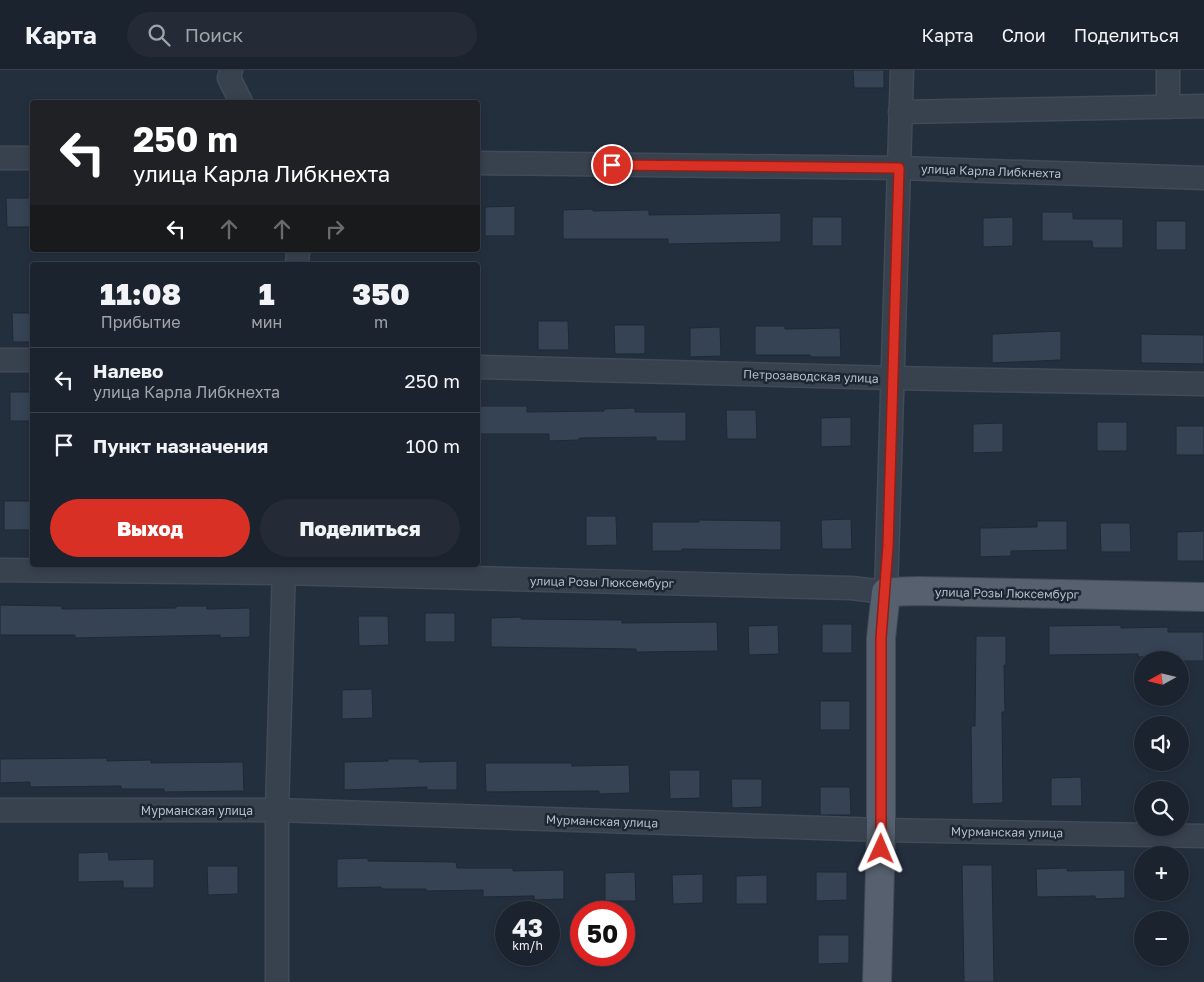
<!DOCTYPE html>
<html lang="ru">
<head>
<meta charset="utf-8">
<style>
  body { margin:0; font-family:"Golos Text",sans-serif; background:#242b36; color:#f1f3f6; height:100vh; display:flex; flex-direction:column; font-size:19px; white-space:nowrap }
  * { box-sizing:border-box; margin:0 }
  p { font-size:16px; color:#a0a4aa }
  .icon { flex:none; width:28px; height:28px; fill:none; stroke:currentColor; stroke-width:2; stroke-linecap:round; stroke-linejoin:round }
  .map { position:relative; flex:1; overflow:hidden }
  .panel { position:absolute; left:30px; top:192px; width:450px; height:305px; display:flex; flex-direction:column; background:#1b232e; border-radius:5px; box-shadow:0 2px 8px #0003,0 0 0 1px #39404a }
  .panel>* { flex:none }
  .top-card { position:absolute; left:30px; top:30px; width:450px; height:152px; border-radius:5px; box-shadow:0 2px 8px #0003,0 0 0 1px #39404a; background:#202124; color:#fff; overflow:hidden }
  .needle { width:32px; rotate:262deg }
  .buttons { position:absolute; left:1134px; top:581px; display:grid; gap:10px }
  .buttons a { display:grid; place-items:center; width:55px; height:55px; border-radius:50%; background:#1b232e; box-shadow:0 2px 8px #0003,0 0 0 1px #39404a; font-size:25px }
  .speed { position:absolute; left:495px; top:831px; display:flex; gap:10px; font-size:25px; font-weight:700; text-align:center }
  .speed>* { display:grid; place-content:center; width:65px; height:65px; border-radius:50%; background:#1b232e; box-shadow:0 2px 8px #0003,0 0 0 1px #39404a; line-height:1 }
  .speed small { font-size:12px; font-weight:400 }
  .speed .limit { border:8px solid #d22; background:#fff; color:#111 }
  .pin { position:absolute; display:grid; place-items:center; width:42px; height:42px; color:#fff; margin:-21px; border:2px solid #fff; border-radius:50%; box-shadow:0 1px 5px #0007 }
  .me { position:absolute; width:55px; margin:-28px; rotate:1deg; stroke-linejoin:round; filter:drop-shadow(0 0 4px #0008) }
  .turn { display:flex; align-items:center; gap:18px; height:105px; padding:0 20px; font-size:22px }
  .turn .icon { width:65px; height:65px; stroke-width:2.5 }
  .turn b { display:block; font-size:35px; line-height:42px }
  .lanes { display:flex; align-items:center; height:48px; padding:0 20px; background:#0003; justify-content:center; gap:25px; direction:ltr }
  .lanes .off { opacity:.35 }
  .eta { display:flex; justify-content:space-evenly; align-items:center; height:85px; text-align:center }
  .eta b { font-size:30px; font-weight:800; line-height:35px }
  .button { display:flex; gap:10px; margin-top:auto; padding:10px 20px }
  .button a { flex:1; height:58px; border-radius:30px; background:#d93025; color:#fff; font-size:20px; font-weight:800; line-height:58px; text-align:center }
  .button a+a { background:#242b36; color:#f1f3f6 }
  ul { padding:0; list-style:none }
  li { display:flex; align-items:center; gap:15px; height:65px; padding:0 20px; border-top:1px solid #39404a }
  li div { flex:1 }
  li b { display:block; font-size:19px }
  li em { font-style:normal }
  header { display:flex; align-items:center; gap:30px; box-sizing:border-box; height:70px; padding:0 25px; background:#1b232e; border-bottom:1px solid #39404a }
  header strong { font-size:24px }
  nav { display:flex; gap:28px; margin-inline-start:auto; font-size:18px }
  .search { width:350px; height:45px; background:#242b36; display:flex; align-items:center; gap:12px; box-sizing:border-box; padding:0 18px; border-radius:28px; color:#a0a4aa; font-size:19px }
  .map>svg:first-child { display:block }
  .building { fill:#364354; stroke:#1f2835 }
  .lines { fill:none; stroke-linecap:round; stroke-linejoin:round }
  .minor-casing { stroke:#414a57; stroke-width:25 }
  .major-casing { stroke:#414a57; stroke-width:30 }
  .minor { stroke:#38414e; stroke-width:22 }
  .major { stroke:#56606e; stroke-width:28 }
  .route-casing { stroke:#8d1f18; stroke-width:12 }
  .route { stroke:#d93025; stroke-width:9 }
  .labels { text-anchor:middle; dominant-baseline:central; stroke-width:5; stroke-linejoin:round; paint-order:stroke }
  .street-label { font-size:12px; fill:#b4bcc9; stroke:#1d2633 }
</style>
</head>
<body>
<header>
<strong>Карта</strong>
<div class="search"><svg class="icon" aria-label="search" viewBox="0 0 24 24"><circle cx="10" cy="10" r="6"/><path d="M15 15l6 6"/></svg>Поиск</div>
<nav><a>Карта</a><a>Слои</a><a>Поделиться</a></nav>
</header>
<div class="map">
<svg width="1204" height="912" viewBox="0 0 1204 912">
  <rect width="100%" height="100%" fill="#242f3e"/>
  <g class="building">
    <polygon points="853,0 884,0 884,18 854,18"/>
    <polygon points="6,128 32,128 32,157 7,157"/>
    <polygon points="515,136 515,166 485,166 485,137"/>
    <polygon points="593,139 593,141 649,140 649,145 781,143 781,172 668,174 668,169 563,169 563,140"/>
    <polygon points="1042,142 1073,142 1073,149 1123,149 1123,178 1093,178 1092,171 1042,171"/>
    <rect x="812" y="147" width="30" height="29"/>
    <polygon points="1013,147 1013,176 983,177 983,148"/>
    <rect x="1156" y="151" width="30" height="29"/>
    <polygon points="12,243 32,243 32,272 13,272"/>
    <polygon points="538,251 568,251 569,280 538,280"/>
    <polygon points="614,255 645,255 645,284 615,284"/>
    <polygon points="755,256 785,256 785,259 840,258 841,287 810,287 810,285 755,285"/>
    <polygon points="720,257 721,286 690,287 690,258"/>
    <polygon points="1061,261 1061,290 992,293 992,264"/>
    <polygon points="1141,264 1204,265 1204,294 1141,293"/>
    <rect x="10" y="322" width="22" height="29"/>
    <polygon points="478,336 527,336 527,342 604,341 604,339 635,338 635,342 686,342 686,371 656,371 656,367 579,368 579,370 549,371 549,364 478,364"/>
    <polygon points="726,340 756,340 757,369 727,369"/>
    <polygon points="851,347 851,376 821,377 821,348"/>
    <rect x="1097" y="352" width="30" height="29"/>
    <polygon points="1003,353 1003,382 973,383 973,354"/>
    <rect x="1176" y="356" width="28" height="29"/>
    <rect x="4" y="431" width="28" height="29"/>
    <polygon points="586,446 616,446 617,475 586,476"/>
    <polygon points="851,449 852,479 822,479 821,450"/>
    <polygon points="699,450 781,451 781,480 682,479 682,481 652,481 652,452 699,452"/>
    <polygon points="1037,451 1067,451 1067,480 1011,481 1011,486 980,487 980,458 1037,457"/>
    <polygon points="1100,453 1130,453 1131,482 1101,482"/>
    <polygon points="1204,461 1204,491 1177,491 1177,462"/>
    <polygon points="0,535 62,536 62,539 176,538 176,536 207,536 207,539 250,538 250,567 220,568 220,565 75,568 75,565 0,565"/>
    <rect x="425" y="543" width="30" height="29"/>
    <polygon points="358,546 388,546 389,575 359,576"/>
    <polygon points="521,547 521,549 622,550 622,553 717,552 718,581 636,582 636,579 491,577 491,548"/>
    <rect x="822" y="554" width="30" height="29"/>
    <polygon points="778,555 779,584 749,585 748,556"/>
    <polygon points="1121,555 1121,558 1168,557 1168,562 1204,562 1204,591 1180,591 1179,586 1138,587 1138,584 1049,585 1049,556"/>
    <polygon points="976,566 1006,566 1006,595 1004,595 1005,642 1002,642 1003,733 972,734 971,656 975,656"/>
    <polygon points="372,619 373,648 342,649 342,620"/>
    <rect x="820" y="631" width="30" height="29"/>
    <polygon points="107,688 107,691 151,690 151,693 243,692 244,721 164,722 164,719 121,719 121,716 30,717 30,712 0,713 0,689"/>
    <polygon points="388,689 419,689 419,692 457,691 457,720 427,720 427,717 344,720 344,692 388,691"/>
    <polygon points="485,693 572,693 572,696 629,695 630,723 599,724 599,721 486,722"/>
    <polygon points="669,700 700,700 700,728 670,729"/>
    <polygon points="1081,707 1082,736 1051,736 1051,708"/>
    <polygon points="731,709 762,709 762,737 732,738"/>
    <polygon points="820,717 850,717 851,745 820,745"/>
    <polygon points="108,782 109,790 154,789 154,818 123,818 123,811 78,812 78,783"/>
    <polygon points="368,788 368,791 456,792 457,798 513,798 513,801 564,800 564,829 534,830 534,826 483,827 483,820 426,821 426,819 381,819 381,817 337,818 337,789"/>
    <polygon points="962,795 992,795 994,912 964,912"/>
    <polygon points="207,796 238,796 238,824 208,825"/>
    <polygon points="1067,798 1067,801 1125,800 1125,828 1095,829 1095,826 1037,827 1036,799"/>
    <polygon points="635,802 636,831 605,831 605,803"/>
    <polygon points="816,802 847,802 847,830 816,831"/>
    <polygon points="703,804 703,833 673,834 672,805"/>
    <polygon points="767,805 767,834 736,834 736,806"/>
    <polygon points="818,865 849,865 849,893 818,894"/>
  </g>
  <g class="lines">
    <g class="minor-casing">
      <g id="minor">
        <polyline points="231,0 229,8 241,32"/>
        <polyline points="1168,37 1168,0"/>
        <polyline points="900,42 1204,36"/>
        <polyline points="0,88 32,88"/>
        <polyline points="478,93 899,98 1204,108"/>
        <polyline points="297,195 298,180"/>
        <polyline points="0,290 32,290"/>
        <polyline points="478,297 893,308 1204,314"/>
        <polyline points="0,500 283,503 851,518 886,522 902,0"/>
        <polyline points="0,740 277,740 881,760 1204,766"/>
        <polyline points="277,912 277,740 284,495"/>
      </g>
    </g>
    <g class="major-casing">
      <polyline id="major" points="877,912 881,760 881,568 886,522 919,521 1204,527"/>
    </g>
    <use href="#minor" class="minor"/>
    <use href="#major" class="major"/>
  </g>
  <g class="lines">
    <g class="route-casing">
      <polyline id="route" points="612,95 899,98 888,476 881,568 881,779"/>
    </g>
    <use href="#route" class="route"/>
  </g>
  <g class="labels">
    <g class="street-label">
      <text transform="translate(991 101) rotate(2)">улица Карла Либкнехта</text>
      <text transform="translate(811 306) rotate(2)">Петрозаводская улица</text>
      <text transform="translate(602 512) rotate(1)">улица Розы Люксембург</text>
      <text transform="translate(1007 523) rotate(1)">улица Розы Люксембург</text>
      <text x="197" y="740">Мурманская улица</text>
      <text transform="translate(602 751) rotate(2)">Мурманская улица</text>
      <text transform="translate(1007 762) rotate(1)">Мурманская улица</text>
    </g>
  </g>
</svg>
<div class="buttons">
<a><svg class="needle" viewBox="-14 -14 28 28"><path d="M0-13l5 13h-10z" fill="#e53935"/><path d="M0 13l5-13h-10z" fill="#a0a4aa"/></svg></a>
<a><svg class="icon" aria-label="sound" viewBox="0 0 24 24"><path d="M4 9h4l5-4v14l-5-4H4zM17 9q2 3 0 6"/></svg></a>
<a><svg class="icon" aria-label="search" viewBox="0 0 24 24"><circle cx="10" cy="10" r="6"/><path d="M15 15l6 6"/></svg></a>
<a>+</a>
<a>−</a>
</div>
<div class="speed"><div>43<small>km/h</small></div><div class="limit">50</div></div>
<div class="pin" style="left:612px;top:95px;background:#d93025"><svg class="icon" aria-label="arrive" viewBox="0 0 24 24"><path d="M6 21V4h12l-3 4 3 4H6"/></svg></div>
<svg class="me" style="left:881px;top:779px" viewBox="-20 -20 40 40"><path d="M0-17L14 15 0 8-14 15z" fill="#d93025" stroke="#fff" stroke-width="4"/></svg>
<div class="top-card">
<div class="turn"><svg class="icon" aria-label="left" viewBox="0 0 24 24"><path d="M17 20v-9H6M10 6l-5 5 5 5"/></svg><div><b>250 m</b>улица Карла Либкнехта</div></div>
<div class="lanes"><svg class="icon" aria-label="left" viewBox="0 0 24 24"><path d="M17 20v-9H6M10 6l-5 5 5 5"/></svg><svg class="icon off" aria-label="ahead" viewBox="0 0 24 24"><path d="M12 20V5M6 11l6-6 6 6"/></svg><svg class="icon off" aria-label="ahead" viewBox="0 0 24 24"><path d="M12 20V5M6 11l6-6 6 6"/></svg><svg class="icon off" aria-label="right" viewBox="0 0 24 24"><path d="M7 20v-9h11M14 6l5 5-5 5"/></svg></div>
</div>
<section class="panel">
<div class="eta">
<div><b>11:08</b><p>Прибытие</p></div>
<div><b>1</b><p>мин</p></div>
<div><b>350</b><p>m</p></div>
</div>
<ul>
<li><svg class="icon" aria-label="left" viewBox="0 0 24 24"><path d="M17 20v-9H6M10 6l-5 5 5 5"/></svg><div><b>Налево</b><p>улица Карла Либкнехта</p></div><em>250 m</em></li>
<li><svg class="icon" aria-label="arrive" viewBox="0 0 24 24"><path d="M6 21V4h12l-3 4 3 4H6"/></svg><div><b>Пункт назначения</b></div><em>100 m</em></li>
</ul>
<div class="button"><a>Выход</a><a>Поделиться</a></div>
</section>
</div>
</body>
</html>
